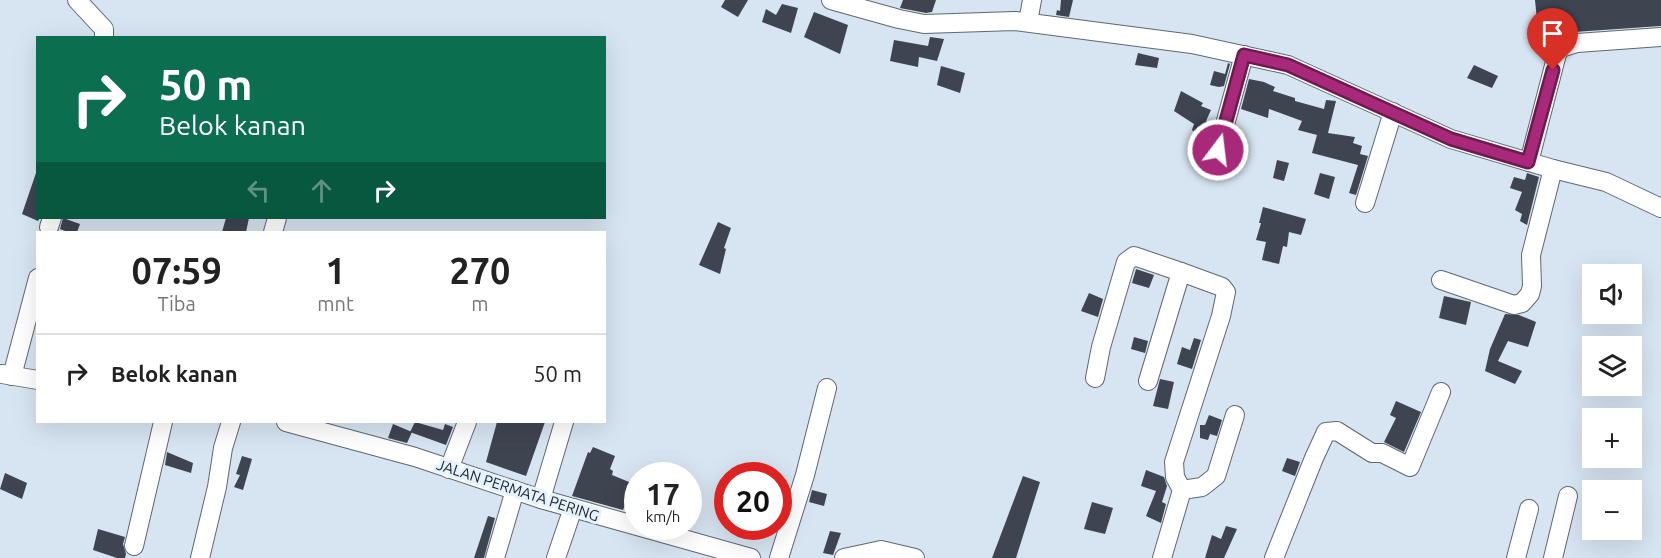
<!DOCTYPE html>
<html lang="id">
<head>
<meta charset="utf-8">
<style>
  body { margin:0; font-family:Ubuntu,sans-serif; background:#f2f2f2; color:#222; height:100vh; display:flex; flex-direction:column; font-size:22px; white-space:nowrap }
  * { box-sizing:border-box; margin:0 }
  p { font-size:20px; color:#767676 }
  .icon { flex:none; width:33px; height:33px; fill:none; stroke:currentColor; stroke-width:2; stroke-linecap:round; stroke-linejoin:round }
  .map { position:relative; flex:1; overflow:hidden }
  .panel { position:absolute; left:36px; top:231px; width:570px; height:192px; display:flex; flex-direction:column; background:#fff; border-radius:0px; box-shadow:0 6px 24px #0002 }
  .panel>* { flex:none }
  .top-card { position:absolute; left:36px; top:36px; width:570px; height:183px; border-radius:0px; box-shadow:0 6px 24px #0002; background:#0b6e4f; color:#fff; overflow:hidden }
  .tools { position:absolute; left:1582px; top:264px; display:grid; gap:12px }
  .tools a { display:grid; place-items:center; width:60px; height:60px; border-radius:0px; background:#fff; box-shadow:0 6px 24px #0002; font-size:30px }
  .speed { position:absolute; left:624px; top:462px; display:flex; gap:12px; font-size:30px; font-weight:700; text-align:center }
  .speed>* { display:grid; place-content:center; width:78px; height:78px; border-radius:50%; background:#fff; box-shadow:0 6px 24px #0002; line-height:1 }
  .speed small { font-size:15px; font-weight:400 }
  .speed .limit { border:9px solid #d22; background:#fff; color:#111 }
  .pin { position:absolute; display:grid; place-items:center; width:51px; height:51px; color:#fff; margin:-62px -26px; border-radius:50% 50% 50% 0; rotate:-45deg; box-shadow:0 0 6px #0007 }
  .pin .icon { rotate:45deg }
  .me { position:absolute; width:66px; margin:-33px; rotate:15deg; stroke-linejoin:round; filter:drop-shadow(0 0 4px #0008) }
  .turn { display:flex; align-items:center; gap:21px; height:126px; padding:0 24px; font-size:27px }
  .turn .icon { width:78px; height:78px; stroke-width:2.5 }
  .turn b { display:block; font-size:42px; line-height:51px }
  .lanes { display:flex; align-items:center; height:57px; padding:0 24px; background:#0003; justify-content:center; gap:30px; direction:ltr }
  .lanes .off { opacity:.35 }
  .eta { display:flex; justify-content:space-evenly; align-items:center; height:102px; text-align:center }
  .eta b { font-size:36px; font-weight:700; line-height:42px }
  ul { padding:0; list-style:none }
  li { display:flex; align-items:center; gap:18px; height:78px; padding:0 24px; border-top:2px solid #e0e0e0 }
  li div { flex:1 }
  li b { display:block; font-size:22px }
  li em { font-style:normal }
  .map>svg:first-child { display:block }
  .building { fill:#3f4451 }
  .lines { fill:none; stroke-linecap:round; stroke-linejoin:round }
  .minor-casing { stroke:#5d6873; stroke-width:20 }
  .minor { stroke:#fff; stroke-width:18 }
  .route-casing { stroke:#6d1b4f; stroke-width:15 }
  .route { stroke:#a82979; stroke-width:10 }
  .labels { text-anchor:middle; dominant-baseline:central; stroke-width:6; stroke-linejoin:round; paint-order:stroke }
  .street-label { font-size:15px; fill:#1e2227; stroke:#e4f1fe }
</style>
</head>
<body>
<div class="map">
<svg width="1661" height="558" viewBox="0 0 1661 558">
  <rect width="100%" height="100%" fill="#d7e4f1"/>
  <g class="building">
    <polygon points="725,0 748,0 738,17 721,7"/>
    <polygon points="903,0 936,0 932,12 926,13 900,8"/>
    <polygon points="1061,0 1073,0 1069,17 1056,15 1057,10 1060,11"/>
    <polygon points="1535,0 1661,0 1661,26 1574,32 1554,39 1547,48 1540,50"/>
    <polygon points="782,4 798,8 791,33 762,22 766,9 776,15"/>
    <polygon points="814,12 848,25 840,54 804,37"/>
    <polygon points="930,37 944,39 937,61 919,57 918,67 890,61 894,40 928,46"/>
    <polygon points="1138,53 1159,58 1157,68 1135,65"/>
    <polygon points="1228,63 1230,64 1224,86 1219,87 1210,85 1214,71 1225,74"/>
    <polygon points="1474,65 1498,76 1492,88 1467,78"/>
    <polygon points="941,66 965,73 960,93 937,85"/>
    <polygon points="1249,79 1264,82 1275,87 1273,91 1295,98 1295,101 1324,109 1326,100 1336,101 1328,133 1355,137 1353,143 1362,146 1360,154 1368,156 1356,195 1349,193 1358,165 1312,153 1317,135 1298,130 1302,121 1269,109 1268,118 1241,109"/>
    <polygon points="1181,91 1203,103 1201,106 1211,110 1206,121 1213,124 1208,143 1192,130 1194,124 1174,111"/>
    <polygon points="1277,160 1289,163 1284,181 1273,178"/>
    <polygon points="37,170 38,218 40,218 38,221 22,214"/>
    <polygon points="1320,173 1335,177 1329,199 1314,194"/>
    <polygon points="1527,173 1539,177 1527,225 1520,221 1522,214 1515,210 1522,192 1510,188 1514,177 1525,180"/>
    <polygon points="1263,207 1306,219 1301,235 1289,232 1287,247 1283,246 1279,264 1262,260 1266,242 1256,240 1261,223 1259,223"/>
    <polygon points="63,218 80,224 77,232 68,232 60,229"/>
    <polygon points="226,218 249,218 246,232 222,232"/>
    <polygon points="718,222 731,228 724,248 726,249 720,274 699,265"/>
    <polygon points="1136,269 1154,275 1149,288 1132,283"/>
    <polygon points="1089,293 1103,299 1098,317 1081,311"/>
    <polygon points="1444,296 1471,302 1466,325 1439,318"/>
    <polygon points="1505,314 1519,315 1536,322 1528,347 1508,341 1498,361 1522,371 1515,384 1485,371 1490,349"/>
    <polygon points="1134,337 1148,341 1145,353 1131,349"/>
    <polygon points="1194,338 1201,340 1192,369 1177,364 1182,347 1190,350"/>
    <polygon points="1160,379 1174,382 1168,409 1153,406"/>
    <polygon points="1396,401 1421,412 1404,452 1384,442 1396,418 1390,415"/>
    <polygon points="1209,415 1222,420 1217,436 1210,434 1208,440 1200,438 1200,425 1205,425"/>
    <polygon points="415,422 443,430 445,424 453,427 446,445 410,432"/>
    <polygon points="497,422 545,422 526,476 486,462"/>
    <polygon points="393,424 412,432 407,443 388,438"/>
    <polygon points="593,447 615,456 610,469 613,471 612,475 634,484 623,510 572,496 588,452 590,453"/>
    <polygon points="167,452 193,463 191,473 165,465"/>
    <polygon points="242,456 252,459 243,490 234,487 240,475 236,474"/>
    <polygon points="1287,458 1300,462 1295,476 1282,471"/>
    <polygon points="1146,470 1164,477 1167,486 1162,502 1166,504 1161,523 1146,516 1156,491 1141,486"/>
    <polygon points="5,473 27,483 22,499 0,489"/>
    <polygon points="1023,476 1040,482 1016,558 992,558"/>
    <polygon points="812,490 827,494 824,506 809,502"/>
    <polygon points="1092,502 1113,508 1105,534 1084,529"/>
    <polygon points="488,516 495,518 484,558 474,558"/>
    <polygon points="1226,526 1237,529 1224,558 1205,558 1212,535 1221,539"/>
    <polygon points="98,529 125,537 123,544 126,554 125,558 117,558 93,550"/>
    <polygon points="830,531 841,533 833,555 823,553"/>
  </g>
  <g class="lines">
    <g class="minor-casing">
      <g id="minor">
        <polyline points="77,0 104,29 104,38"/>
        <polyline points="831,0 899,19 924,24 1015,21 1192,44 1288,65 1451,139 1553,169 1606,182 1661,208"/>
        <polyline points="1028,22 1032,0"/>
        <polyline points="1218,150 1244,55"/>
        <polyline points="1529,162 1557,54 1561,48 1577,43 1661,37"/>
        <polyline points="1365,203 1393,112"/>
        <polyline points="49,227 52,218"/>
        <polyline points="273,232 277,218"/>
        <polyline points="1441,280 1514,305 1522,303 1530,294 1532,286 1531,255 1553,169"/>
        <polyline points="2,374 38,380"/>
        <polyline points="12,376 38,278"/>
        <polyline points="1095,378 1101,347 1126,262 1134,256 1181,272"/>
        <polyline points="1148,381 1181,272 1222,287 1226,292 1221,316 1174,462 1175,477 1182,490 1162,558"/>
        <polyline points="286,422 415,457 541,499 751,558"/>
        <polyline points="449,469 467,422"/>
        <polyline points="1182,490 1202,487 1216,476 1235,415"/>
        <polyline points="541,499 564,422"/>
        <polyline points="134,546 163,422"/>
        <polyline points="200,558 217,487 223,448 231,422"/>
        <polyline points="495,558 515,490"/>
        <polyline points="556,558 573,508"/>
        <polyline points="779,558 805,475 827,388"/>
        <polyline points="844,558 881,550 915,558"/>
        <polyline points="1274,558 1314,458 1326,432 1337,431 1372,453 1382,453 1410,467 1441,392"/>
        <polyline points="1516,558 1529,509"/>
        <polyline points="1553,558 1568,496"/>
      </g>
    </g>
    <use href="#minor" class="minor"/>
  </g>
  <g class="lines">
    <g class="route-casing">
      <polyline id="route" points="1218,150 1244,55 1288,65 1451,139 1528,162 1553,70"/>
    </g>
    <use href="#route" class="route"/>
  </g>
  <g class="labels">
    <g class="street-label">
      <text transform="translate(518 490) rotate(18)">JALAN PERMATA PERING</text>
    </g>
  </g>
</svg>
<div class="tools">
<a><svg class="icon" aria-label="sound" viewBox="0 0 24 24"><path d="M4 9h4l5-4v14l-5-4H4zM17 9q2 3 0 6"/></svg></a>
<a><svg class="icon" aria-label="layers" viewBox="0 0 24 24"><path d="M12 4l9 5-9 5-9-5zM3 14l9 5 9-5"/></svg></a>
<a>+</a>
<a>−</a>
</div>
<div class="speed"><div>17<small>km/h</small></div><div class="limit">20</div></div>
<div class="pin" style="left:1553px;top:70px;background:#d93025"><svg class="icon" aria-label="arrive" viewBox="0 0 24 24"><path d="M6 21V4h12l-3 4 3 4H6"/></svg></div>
<svg class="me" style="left:1218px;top:150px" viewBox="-20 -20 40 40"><circle r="17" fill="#a82979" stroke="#fff" stroke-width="3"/><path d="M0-11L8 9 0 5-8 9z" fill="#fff"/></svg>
<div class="top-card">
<div class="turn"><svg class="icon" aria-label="right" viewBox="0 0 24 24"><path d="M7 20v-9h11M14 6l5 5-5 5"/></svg><div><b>50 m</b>Belok kanan</div></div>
<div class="lanes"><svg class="icon off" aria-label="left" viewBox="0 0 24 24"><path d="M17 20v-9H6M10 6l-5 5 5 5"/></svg><svg class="icon off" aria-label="ahead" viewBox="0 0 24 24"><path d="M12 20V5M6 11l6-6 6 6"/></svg><svg class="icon" aria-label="right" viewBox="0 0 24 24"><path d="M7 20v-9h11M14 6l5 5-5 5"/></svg></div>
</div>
<section class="panel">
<div class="eta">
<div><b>07:59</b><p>Tiba</p></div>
<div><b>1</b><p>mnt</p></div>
<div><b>270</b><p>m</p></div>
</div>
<ul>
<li><svg class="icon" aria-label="right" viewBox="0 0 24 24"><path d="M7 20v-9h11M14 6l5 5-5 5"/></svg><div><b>Belok kanan</b></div><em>50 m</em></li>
</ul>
</section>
</div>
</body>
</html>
